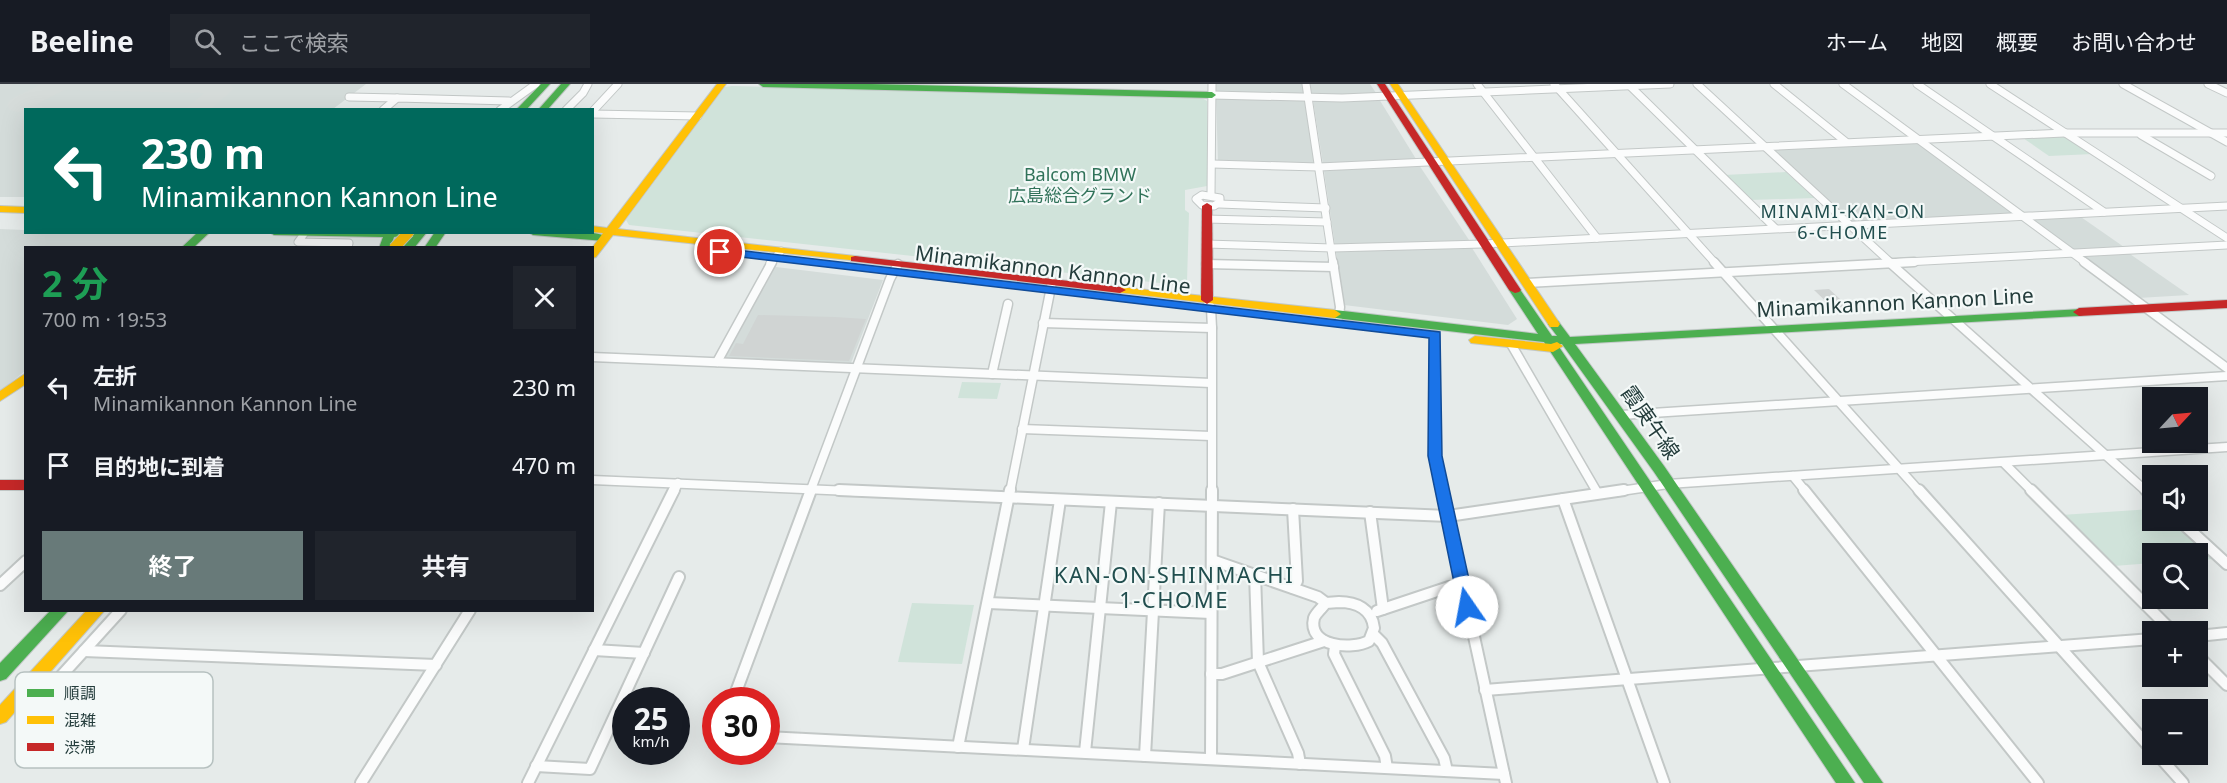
<!DOCTYPE html>
<html lang="ja">
<head>
<meta charset="utf-8">
<style>
  body { margin:0; font-family:"Noto Sans","Noto Sans JP",sans-serif; background:#20242c; color:#f1f3f6; height:100vh; display:flex; flex-direction:column; font-size:22px; white-space:nowrap }
  * { box-sizing:border-box; margin:0 }
  p { font-size:20px; color:#9ea1a6 }
  .icon { flex:none; width:33px; height:33px; fill:none; stroke:currentColor; stroke-width:2; stroke-linecap:round; stroke-linejoin:round }
  .map { position:relative; flex:1; overflow:hidden }
  .panel { position:absolute; left:24px; top:162px; width:570px; height:366px; display:flex; flex-direction:column; background:#171b24; border-radius:0px; box-shadow:0 6px 24px #0002 }
  .panel>* { flex:none }
  .banner { position:absolute; left:24px; top:24px; width:570px; height:126px; border-radius:0px; box-shadow:0 6px 24px #0002; background:#00695c; color:#fff; overflow:hidden }
  .needle { width:39px; rotate:64deg }
  .tools { position:absolute; left:2142px; top:303px; display:grid; gap:12px }
  .tools a { display:grid; place-items:center; width:66px; height:66px; border-radius:0px; background:#171b24; box-shadow:0 6px 24px #0002; font-size:30px }
  .speed { position:absolute; left:612px; top:603px; display:flex; gap:12px; font-size:30px; font-weight:700; text-align:center }
  .speed>* { display:grid; place-content:center; width:78px; height:78px; border-radius:50%; background:#171b24; box-shadow:0 6px 24px #0002; line-height:1 }
  .speed small { font-size:15px; font-weight:400 }
  .speed .limit { border:9px solid #d22; background:#fff; color:#111 }
  .pin { position:absolute; display:grid; place-items:center; width:51px; height:51px; color:#fff; margin:-26px; border:3px solid #fff; border-radius:50%; box-shadow:0 2px 6px #0007 }
  .me { position:absolute; width:66px; margin:-33px; rotate:348deg; stroke-linejoin:round; filter:drop-shadow(0 0 4px #0008) }
  .turn { display:flex; align-items:center; gap:21px; height:126px; padding:0 18px; font-size:27px }
  .turn .icon { width:78px; height:78px; stroke-width:2.5 }
  .turn b { display:block; font-size:42px; line-height:51px }
  .round { display:grid; place-items:center; flex:none; width:63px; height:63px; border-radius:0px; background:#20242c }
  .overview { display:flex; align-items:center; justify-content:space-between; height:102px; padding:0 18px }
  h1 { font-size:36px; font-weight:700; line-height:45px; color:#1e9e55 }
  .button { display:flex; gap:12px; margin-top:auto; padding:12px 18px }
  .button a { flex:1; height:69px; border-radius:0px; background:#687a79; color:#fff; font-size:24px; font-weight:700; line-height:69px; text-align:center }
  .button a+a { background:#20242c; color:#f1f3f6 }
  ul { padding:0; list-style:none }
  li { display:flex; align-items:center; gap:18px; height:78px; padding:0 18px }
  li div { flex:1 }
  li b { display:block; font-size:22px }
  li em { font-style:normal }
  header { display:flex; align-items:center; gap:36px; box-sizing:border-box; height:84px; padding:0 30px; background:#171b24; border-bottom:2px solid #363941 }
  header strong { font-size:28px }
  nav { display:flex; gap:33px; margin-inline-start:auto; font-size:21px }
  .search { width:420px; height:54px; background:#20242c; display:flex; align-items:center; gap:15px; box-sizing:border-box; padding:0 21px; border-radius:0px; color:#9ea1a6; font-size:22px }
  .map>svg:first-child { display:block }
  .built { fill:#d4dcda }
  .green { fill:#d0e3da }
  .lines { fill:none; stroke-linecap:round; stroke-linejoin:round }
  .taxiway { fill:#d6dcda; fill-rule:evenodd }
  .building { fill:#d0d4d3 }
  .street-far2-casing { stroke:#c3c8c7; stroke-width:9 }
  .street-far1-casing { stroke:#c3c8c7; stroke-width:11 }
  .street-casing { stroke:#c3c8c7; stroke-width:14 }
  .fast-casing { stroke:#c2c8c7; stroke-width:2 }
  .slow-casing { stroke:#c2c8c7; stroke-width:2 }
  .jam-casing { stroke:#c2c8c7; stroke-width:2 }
  .street-far2 { stroke:#fbfcfc; stroke-width:7 }
  .street-far1 { stroke:#fbfcfc; stroke-width:8 }
  .street { stroke:#fbfcfc; stroke-width:10 }
  .fast { fill:#4caf50; fill-rule:evenodd }
  .slow { fill:#ffc107; fill-rule:evenodd }
  .jam { fill:#c62828; fill-rule:evenodd }
  .slow-bridge-casing { stroke:#c2cac9; stroke-width:12; stroke-linecap:butt }
  .slow-bridge { stroke:#ffc107; stroke-width:10 }
  .route { fill:#1a73e8; stroke:#114b97; stroke-width:1.5 }
  .labels { text-anchor:middle; dominant-baseline:central; stroke-width:4.5; stroke-linejoin:round; paint-order:stroke }
  .far-park-label { font-size:18px; fill:#307259; stroke:#f4f9f8 }
  .far-neighbourhood-label { font-size:18px; letter-spacing:1.5px; fill:#214e4e; stroke:#f4f9f8 }
  .street-label { font-size:21px; fill:#243d3c; stroke:#f4f9f8 }
  .neighbourhood-label { font-size:22px; letter-spacing:1.5px; fill:#214e4e; stroke:#f4f9f8 }
  .key { fill:#f4f9f8; stroke:#b6c1c0; stroke-width:1.5 }
  .key-label { font-size:16px; fill:#243d3c }
</style>
</head>
<body>
<header>
<strong>Beeline</strong>
<div class="search"><svg class="icon" aria-label="search" viewBox="0 0 24 24"><circle cx="10" cy="10" r="6"/><path d="M15 15l6 6"/></svg>ここで検索</div>
<nav><a>ホーム</a><a>地図</a><a>概要</a><a>お問い合わせ</a></nav>
</header>
<div class="map">
<svg width="2227" height="699" viewBox="0 0 2227 699">
  <rect width="100%" height="100%" fill="#e6ebea"/>
  <g class="built">
    <polygon points="0,0 366,0 333,25 26,26 25,113 0,113"/>
    <polygon points="1216,0 1304,0 1306,10 1219,9 1216,7"/>
    <polygon points="1310,0 1370,0 1376,9 1342,12 1312,10"/>
    <polygon points="1216,14 1306,17 1316,80 1218,77"/>
    <polygon points="1379,15 1416,75 1323,80 1313,16"/>
    <polygon points="1913,59 1920,60 2012,128 2010,131 1855,139 1849,137 1772,66"/>
    <polygon points="1419,81 1469,156 1467,158 1335,161 1324,87"/>
    <polygon points="2078,131 2124,163 2070,166 2026,134"/>
    <polygon points="0,145 25,146 26,148 195,149 196,152 181,163 26,164 25,287 0,307"/>
    <polygon points="1468,163 1472,164 1517,235 1508,241 1344,221 1336,168"/>
    <polygon points="2127,168 2189,211 2138,214 2079,170"/>
    <polygon points="776,183 883,196 851,279 728,276 725,273 773,184"/>
  </g>
  <g class="green">
    <polygon points="732,2 1200,13 1207,17 1207,102 1185,106 1185,126 1189,129 1187,198 1178,201 629,141 626,136 719,11 725,3"/>
    <polygon points="2066,53 2093,70 2049,72 2023,54"/>
    <polygon points="1786,88 1815,114 1750,116 1724,91"/>
    <polygon points="962,298 1001,299 997,315 958,314"/>
    <polygon points="2152,425 2152,436 2173,437 2215,475 2198,476 2198,470 2152,470 2152,479 2114,482 2061,431"/>
    <polygon points="912,519 974,521 962,580 898,578"/>
  </g>
  <g class="lines">
    <g class="taxiway">
      <polygon points="0,0 13,0 10,5 0,6"/>
      <polygon points="41,0 230,0 234,5 210,26 184,26 204,9 64,6 26,26 18,28 10,26 7,21 10,16"/>
    </g>
  </g>
  <g class="building">
    <polygon points="1829,205 1851,225 1835,226 1814,206"/>
    <polygon points="758,231 835,233 866,235 849,277 729,272 736,259 743,260"/>
  </g>
  <g class="lines">
    <g class="street-far2-casing">
      <g id="street-far2">
        <polyline points="1306,0 1333,179"/>
        <polyline points="1477,0 1597,154"/>
        <polyline points="1554,0 1715,179"/>
        <polyline points="1628,0 1775,144"/>
        <polyline points="1697,0 1891,179"/>
        <polyline points="1774,0 1846,58"/>
        <polyline points="1843,0 2086,179"/>
        <polyline points="1917,0 2104,128"/>
        <polyline points="1990,0 2227,154"/>
        <polyline points="2123,0 2227,58"/>
        <polyline points="2208,0 2227,9"/>
        <polyline points="1212,11 1342,14 1670,0"/>
        <polyline points="349,13 397,14"/>
        <polyline points="383,26 397,14 509,17"/>
        <polyline points="500,26 536,0"/>
        <polyline points="566,26 583,9 588,0"/>
        <polyline points="592,28 618,0"/>
        <polyline points="592,30 698,32"/>
        <polyline points="2141,51 2211,92"/>
        <polyline points="1212,80 1319,83 2064,49 2227,49"/>
        <polygon points="1202,111 1220,114 1220,118 1214,122 1202,121 1196,115"/>
        <polyline points="1211,111 1212,0"/>
        <polyline points="1219,120 1326,124"/>
        <polyline points="1206,135 1327,138"/>
        <polyline points="304,150 298,158 349,159 348,164"/>
        <polyline points="1206,160 1332,164 1483,160 2227,122"/>
        <polyline points="770,179 781,167"/>
        <polyline points="1887,179 2227,161"/>
      </g>
    </g>
    <g class="street-far1-casing">
      <g id="street-far1">
        <polyline points="1333,178 1340,223 1339,232"/>
        <polyline points="1714,178 1920,408"/>
        <polyline points="1889,178 2147,408"/>
        <polyline points="2084,178 2227,284"/>
        <polyline points="1206,180 1334,183"/>
        <polyline points="1527,199 1914,178"/>
        <polyline points="1207,216 1211,224 1212,244 1212,408"/>
        <polyline points="1043,239 1212,244"/>
        <polyline points="1435,251 1435,372 1443,408"/>
        <polyline points="1511,260 1597,408"/>
        <polyline points="592,273 1211,299"/>
        <polyline points="717,278 772,178"/>
        <polyline points="992,290 1008,220"/>
        <polyline points="1621,331 2227,292"/>
        <polyline points="1022,345 1211,352"/>
        <polyline points="2004,379 2033,408"/>
        <polyline points="1793,392 1806,408"/>
        <polyline points="592,396 874,408"/>
        <polyline points="674,408 678,399"/>
        <polyline points="810,408 890,195 898,180"/>
        <polyline points="1010,408 1052,198"/>
        <polyline points="1614,408 1668,400 2227,363"/>
      </g>
    </g>
    <g class="street-casing">
      <g id="street">
        <polyline points="839,406 1448,432 1624,406"/>
        <polyline points="1442,406 1506,699"/>
        <polyline points="1804,406 2038,699"/>
        <polyline points="1919,406 2152,666"/>
        <polyline points="2031,406 2173,548"/>
        <polyline points="2146,406 2152,412"/>
        <polyline points="1563,415 1664,699"/>
        <polyline points="1293,425 1297,497 1293,504"/>
        <polyline points="1370,428 1383,525"/>
        <polyline points="2179,436 2227,480"/>
        <polyline points="1212,476 1318,513 1326,519"/>
        <polyline points="1255,490 1258,578 1298,669 1300,680"/>
        <polyline points="0,501 26,477"/>
        <path d="M1339 518C1356 518 1372 525 1374 544L1369 557C1352 566 1307 563 1314 534 1316 529 1322 524 1326 519Z"/>
        <polyline points="988,519 1211,529"/>
        <polyline points="1377,527 1449,503 1462,502"/>
        <polyline points="1374,551 1382,559 1444,674 1447,687"/>
        <polyline points="2198,552 2227,549"/>
        <polyline points="1335,562 1334,570 1385,672 1387,684"/>
        <polyline points="594,566 644,569"/>
        <polyline points="84,567 436,581"/>
        <polyline points="2198,572 2227,601"/>
        <polyline points="1211,590 1222,590 1324,557"/>
        <polyline points="62,591 121,526"/>
        <polyline points="1485,606 2152,555"/>
        <polyline points="733,616 811,406"/>
        <polyline points="766,653 1504,690"/>
        <polyline points="958,663 1010,406"/>
        <polyline points="1023,665 1060,416"/>
        <polyline points="1085,668 1111,418"/>
        <polyline points="2157,670 2183,699"/>
        <polyline points="1145,672 1159,419"/>
        <polyline points="1211,675 1212,406"/>
        <polyline points="536,682 590,685 679,493"/>
        <polyline points="361,699 470,526"/>
        <polyline points="528,699 674,406"/>
      </g>
    </g>
    <g class="fast-casing">
      <g id="fast">
        <polygon points="541,0 550,0 526,26 516,26"/>
        <polygon points="561,0 570,0 547,26 538,26"/>
        <polygon points="759,0 871,0 1212,8 1216,11 1212,14 763,3"/>
        <polygon points="198,148 210,148 193,164 181,164"/>
        <polygon points="269,148 406,148 406,149 405,151 394,153 390,164 379,164 383,153 274,151"/>
        <polygon points="416,148 427,148 414,164 402,164"/>
        <polygon points="435,148 446,148 435,164 424,164"/>
        <path d="M528 148C545 148 598 145 609 154L604 157 533 151Z"/>
        <polygon points="1515,203 1519,204 1552,252 1557,252 1548,240 1554,236 1558,237 1570,253 2083,225 2085,228 2083,231 2079,232 1575,260 1664,382 1883,699 1864,699 1654,388 1562,260 1557,260 1855,699 1836,699 1544,258 1335,234 1329,230 1335,226 1538,250 1509,206"/>
        <polygon points="51,526 69,526 6,595 0,597 0,579"/>
      </g>
    </g>
    <g class="slow-casing">
      <g id="slow">
        <polygon points="717,0 726,0 618,145 855,172 859,173 859,177 613,151 596,173 592,174 592,164 603,149 592,148 592,142 607,144"/>
        <polygon points="1390,0 1398,0 1560,240 1558,243 1550,243"/>
        <polygon points="0,122 26,123 26,129 0,128"/>
        <polygon points="1120,203 1335,226 1341,230 1335,234 1116,208 1114,206"/>
        <polygon points="1475,252 1551,260 1557,258 1563,262 1553,268 1471,259 1469,256"/>
        <polygon points="26,289 26,300 0,317 0,307"/>
        <polygon points="87,526 105,526 6,638 0,640 0,621"/>
      </g>
    </g>
    <g class="jam-casing">
      <g id="jam">
        <polygon points="1377,0 1385,0 1521,206 1519,208 1515,209 1509,206"/>
        <polygon points="1207,119 1212,122 1213,216 1207,220 1201,216 1202,122"/>
        <polygon points="855,172 1120,203 1126,206 1120,209 851,177 851,173"/>
        <polygon points="2227,216 2227,224 2079,232 2073,228 2079,224"/>
        <rect x="0" y="396" width="26" height="10"/>
      </g>
    </g>
    <use href="#street-far2" class="street-far2"/>
    <use href="#street-far1" class="street-far1"/>
    <use href="#street" class="street"/>
    <use href="#fast" class="fast"/>
    <use href="#slow" class="slow"/>
    <use href="#jam" class="jam"/>
    <g class="slow-bridge-casing">
      <polyline id="slow-bridge" points="394,164 409,148"/>
    </g>
    <use href="#slow-bridge" class="slow-bridge"/>
  </g>
  <polygon class="route" points="720,164 1440,248 1442,372 1475,523 1473,527 1461,527 1459,523 1428,372 1429,254 716,170 714,168"/>
  <g class="labels">
    <g class="far-park-label">
      <text x="1080" y="90">Balcom BMW<tspan x="1080" dy="21">広島総合グランド</tspan></text>
    </g>
    <g class="far-neighbourhood-label">
      <text x="1843" y="127">MINAMI-KAN-ON<tspan x="1843" dy="21">6-CHOME</tspan></text>
    </g>
    <g class="street-label">
      <text transform="translate(1053 185) rotate(7)">Minamikannon Kannon Line</text>
      <text transform="translate(1895 218) rotate(-3)">Minamikannon Kannon Line</text>
      <text transform="translate(1651 338) rotate(55)">霞庚午線</text>
    </g>
    <g class="neighbourhood-label">
      <text x="1174" y="490">KAN-ON-SHINMACHI<tspan x="1174" dy="25">1-CHOME</tspan></text>
    </g>
  </g>
  <rect x="15" y="588" width="198" height="96" rx="9" class="key"/>
  <rect x="27" y="605" width="27" height="8" fill="#4caf50"/>
  <rect x="27" y="632" width="27" height="8" fill="#ffc107"/>
  <rect x="27" y="659" width="27" height="8" fill="#c62828"/>
  <g class="key-label">
    <text x="64" y="615">順調</text>
    <text x="64" y="642">混雑</text>
    <text x="64" y="669">渋滞</text>
  </g>
</svg>
<div class="tools">
<a><svg class="needle" viewBox="-14 -14 28 28"><path d="M0-13l5 13h-10z" fill="#e53935"/><path d="M0 13l5-13h-10z" fill="#9ea1a6"/></svg></a>
<a><svg class="icon" aria-label="sound" viewBox="0 0 24 24"><path d="M4 9h4l5-4v14l-5-4H4zM17 9q2 3 0 6"/></svg></a>
<a><svg class="icon" aria-label="search" viewBox="0 0 24 24"><circle cx="10" cy="10" r="6"/><path d="M15 15l6 6"/></svg></a>
<a>+</a>
<a>−</a>
</div>
<div class="speed"><div>25<small>km/h</small></div><div class="limit">30</div></div>
<div class="pin" style="left:720px;top:168px;background:#d93025"><svg class="icon" aria-label="arrive" viewBox="0 0 24 24"><path d="M6 21V4h12l-3 4 3 4H6"/></svg></div>
<svg class="me" style="left:1467px;top:523px" viewBox="-20 -20 40 40"><circle r="19" fill="#fff"/><path d="M0-13L10 11 0 6-10 11z" fill="#1a73e8"/></svg>
<div class="banner">
<div class="turn"><svg class="icon" aria-label="left" viewBox="0 0 24 24"><path d="M17 20v-9H6M10 6l-5 5 5 5"/></svg><div><b>230 m</b>Minamikannon Kannon Line</div></div>
</div>
<section class="panel">
<div class="overview"><div><h1>2 分</h1><p>700 m · 19:53</p></div><a class="round"><svg class="icon" aria-label="close" viewBox="0 0 24 24"><path d="M6 6l12 12M18 6L6 18"/></svg></a></div>
<ul>
<li><svg class="icon" aria-label="left" viewBox="0 0 24 24"><path d="M17 20v-9H6M10 6l-5 5 5 5"/></svg><div><b>左折</b><p>Minamikannon Kannon Line</p></div><em>230 m</em></li>
<li><svg class="icon" aria-label="arrive" viewBox="0 0 24 24"><path d="M6 21V4h12l-3 4 3 4H6"/></svg><div><b>目的地に到着</b></div><em>470 m</em></li>
</ul>
<div class="button"><a>終了</a><a>共有</a></div>
</section>
</div>
</body>
</html>
